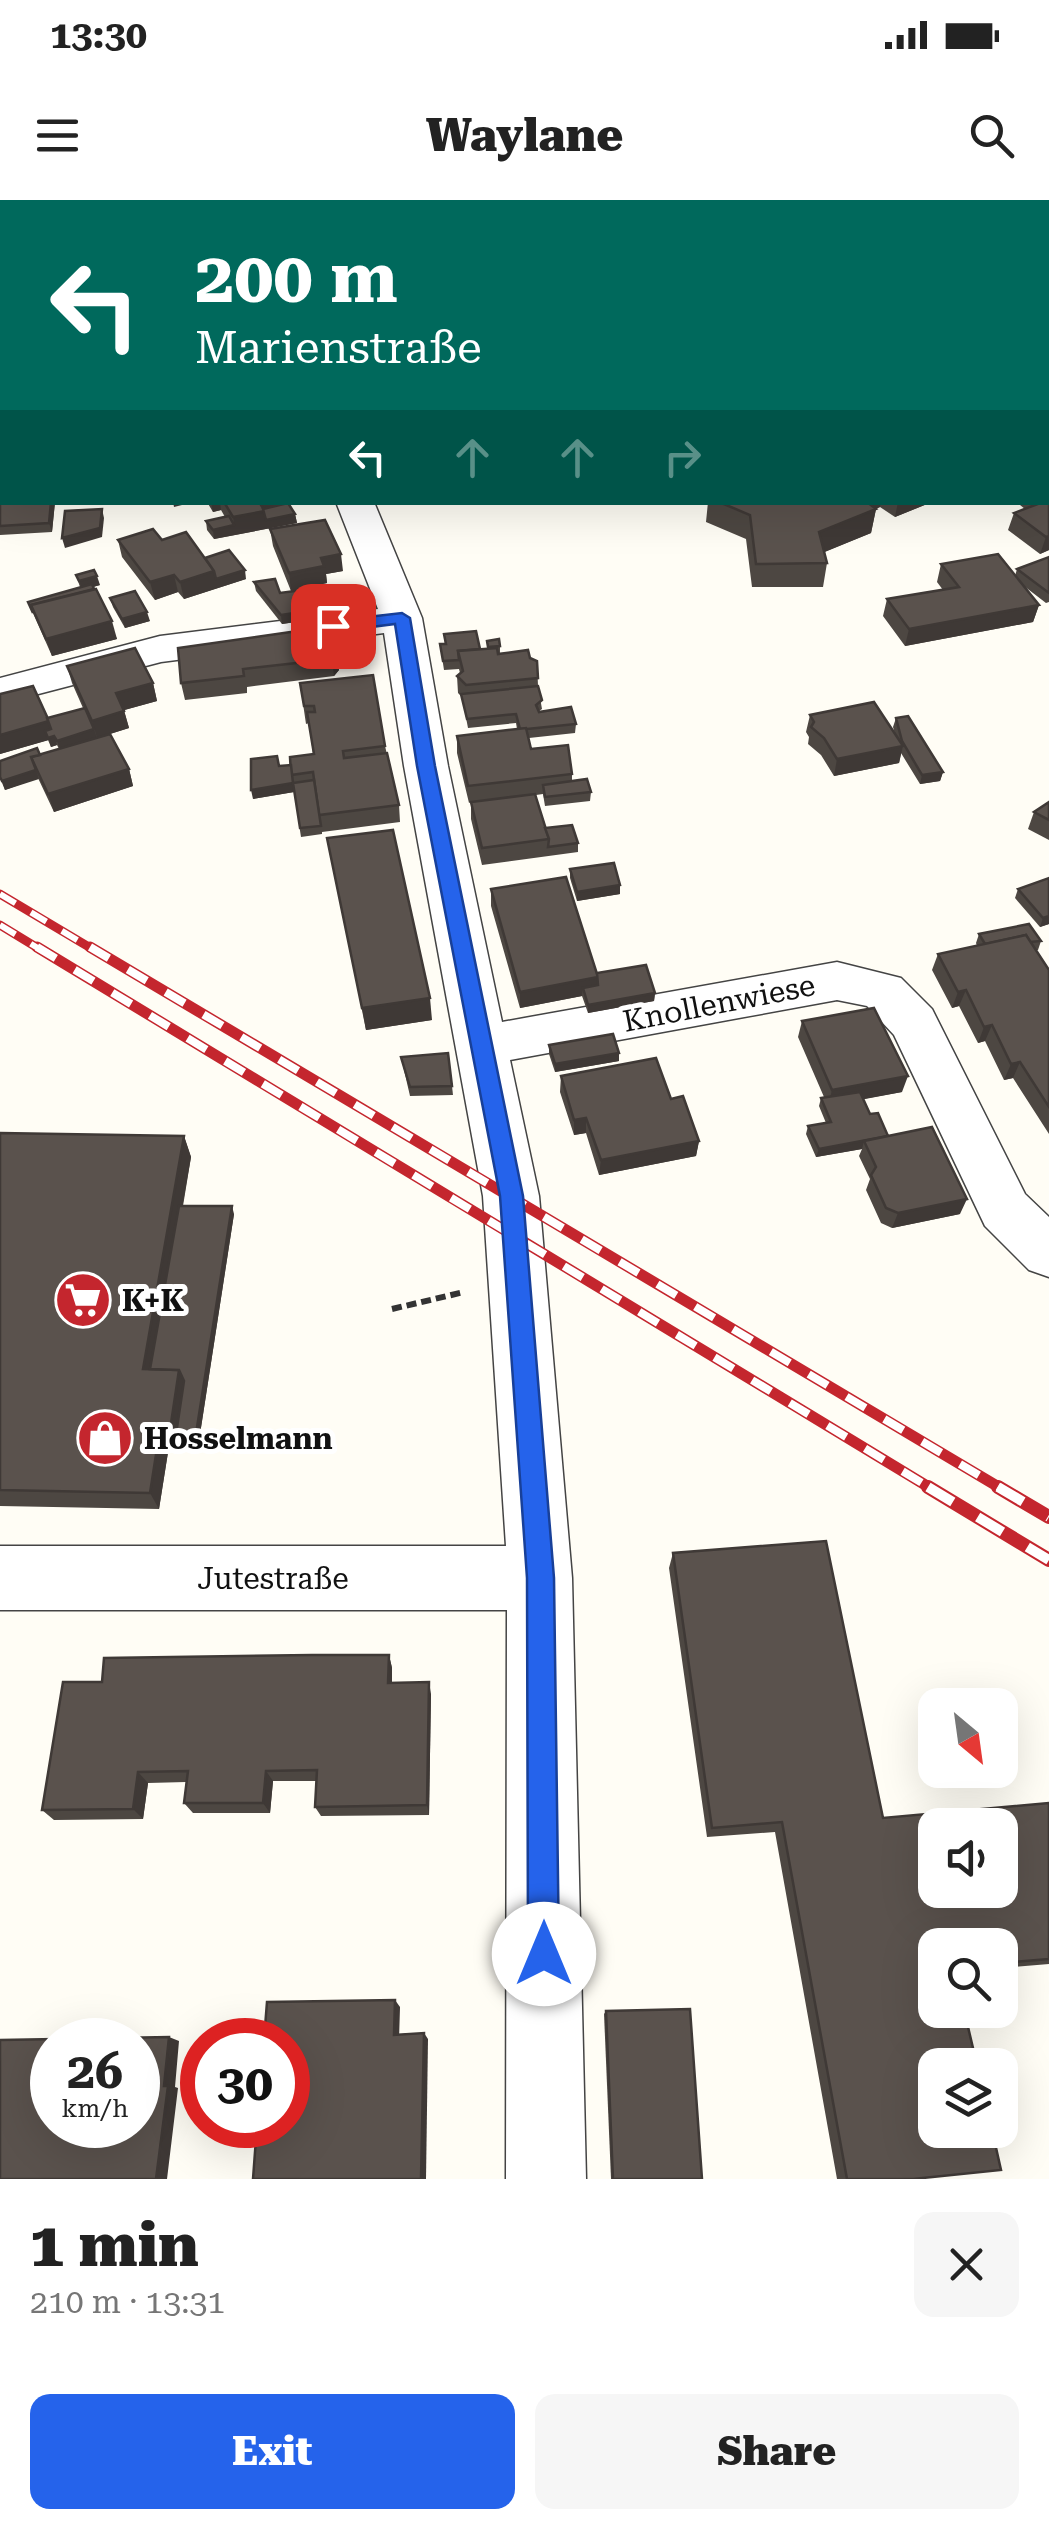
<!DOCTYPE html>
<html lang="en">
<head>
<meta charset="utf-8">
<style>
  body { margin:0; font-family:"Roboto Serif",serif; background:#f6f6f6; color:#222; height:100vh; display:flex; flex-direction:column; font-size:38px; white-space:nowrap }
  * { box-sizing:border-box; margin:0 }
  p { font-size:32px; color:#767676 }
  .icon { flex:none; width:55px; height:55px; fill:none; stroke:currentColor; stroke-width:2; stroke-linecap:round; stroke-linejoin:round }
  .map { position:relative; height:1979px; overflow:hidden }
  .panel { display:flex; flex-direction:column; background:#fff; flex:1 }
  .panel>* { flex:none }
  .top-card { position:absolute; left:0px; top:0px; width:1050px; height:305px; box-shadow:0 10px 40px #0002; background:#00695c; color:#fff; overflow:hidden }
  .needle { width:65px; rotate:151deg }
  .fabs { position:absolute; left:918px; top:1488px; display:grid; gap:20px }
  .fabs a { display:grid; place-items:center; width:100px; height:100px; border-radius:20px; background:#fff; box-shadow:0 10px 40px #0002; font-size:50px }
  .speed { position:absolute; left:30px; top:1818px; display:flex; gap:20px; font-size:50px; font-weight:700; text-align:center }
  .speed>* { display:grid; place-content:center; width:130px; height:130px; border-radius:50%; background:#fff; box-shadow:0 10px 40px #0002; line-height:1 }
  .speed small { font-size:25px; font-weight:400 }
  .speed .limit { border:15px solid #d22; background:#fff; color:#111 }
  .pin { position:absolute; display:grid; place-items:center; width:85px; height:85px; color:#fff; margin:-42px; border-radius:20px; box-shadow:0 5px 15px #0006 }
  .me { position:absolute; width:110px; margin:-55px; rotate:0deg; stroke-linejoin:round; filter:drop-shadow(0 0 8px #0008) }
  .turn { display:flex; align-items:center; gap:35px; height:210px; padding:0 30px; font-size:45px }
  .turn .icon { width:130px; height:130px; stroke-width:2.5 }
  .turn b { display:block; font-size:70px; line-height:85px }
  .lanes { display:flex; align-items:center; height:95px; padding:0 30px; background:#0003; justify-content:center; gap:50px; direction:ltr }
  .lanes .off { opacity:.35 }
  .round { display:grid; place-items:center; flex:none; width:105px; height:105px; border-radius:20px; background:#f6f6f6 }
  .head { display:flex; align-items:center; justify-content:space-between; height:170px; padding:0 30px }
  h1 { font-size:60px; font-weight:800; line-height:75px }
  .button { display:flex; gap:20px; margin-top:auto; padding:20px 30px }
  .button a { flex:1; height:115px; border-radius:20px; background:#2563eb; color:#fff; font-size:40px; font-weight:800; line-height:115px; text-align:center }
  .button a+a { background:#f6f6f6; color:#222 }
  .status { display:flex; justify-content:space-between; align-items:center; height:70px; padding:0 50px; background:#fff; direction:ltr }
  .status svg { height:28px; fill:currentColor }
  header { display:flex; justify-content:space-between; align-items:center; height:130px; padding:0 30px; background:#fff; font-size:45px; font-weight:800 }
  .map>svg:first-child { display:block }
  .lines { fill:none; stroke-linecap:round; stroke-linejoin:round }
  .river { fill:#b9e0f7; fill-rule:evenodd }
  .service-casing { stroke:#444; stroke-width:3 }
  .minor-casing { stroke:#444; stroke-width:3 }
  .path { stroke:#333; stroke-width:6; stroke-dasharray:10 5; stroke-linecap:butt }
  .service { fill:#fff; fill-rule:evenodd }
  .minor { fill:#fff; fill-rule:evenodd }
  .rail-far2-casing { stroke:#c4262e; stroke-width:9 }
  .rail-far1-casing { stroke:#c4262e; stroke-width:11 }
  .rail-casing { stroke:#c4262e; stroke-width:14 }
  .rail-far2 { stroke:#fff; stroke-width:6; stroke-dasharray:18; stroke-linecap:butt }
  .rail-far1 { stroke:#fff; stroke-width:8; stroke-dasharray:22; stroke-linecap:butt }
  .rail { stroke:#fff; stroke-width:10; stroke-dasharray:29; stroke-linecap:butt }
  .wall { fill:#4d4742 }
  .shaded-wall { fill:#3f3936 }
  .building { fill:#5a524d; stroke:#3f3936; stroke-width:2.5; fill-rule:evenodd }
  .route { fill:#2563eb; stroke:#184099; stroke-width:2.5 }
  .labels { text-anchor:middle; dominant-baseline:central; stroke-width:10; stroke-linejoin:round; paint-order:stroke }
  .street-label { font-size:30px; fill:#111; stroke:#fff }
  .poi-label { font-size:30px; font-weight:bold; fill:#111; stroke:#fff; text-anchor:start }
</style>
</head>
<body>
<div class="status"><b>13:30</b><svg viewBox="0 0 49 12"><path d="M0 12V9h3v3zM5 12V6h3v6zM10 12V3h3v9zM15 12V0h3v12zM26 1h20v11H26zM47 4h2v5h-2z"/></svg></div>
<header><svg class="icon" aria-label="menu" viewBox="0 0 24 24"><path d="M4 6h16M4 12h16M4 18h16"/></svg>Waylane<svg class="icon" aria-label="search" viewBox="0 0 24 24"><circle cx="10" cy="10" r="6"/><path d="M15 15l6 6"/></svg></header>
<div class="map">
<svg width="1049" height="1979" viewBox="0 0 1049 1979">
  <rect width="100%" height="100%" fill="#fffdf5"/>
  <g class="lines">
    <g class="river">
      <polygon points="918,0 972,0 973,2 919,2"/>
      <rect x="1048" y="124" width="1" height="38"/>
    </g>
    <g class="service-casing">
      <polygon id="service" points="594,0 612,0 612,2 595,2"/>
    </g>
    <g class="minor-casing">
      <g id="minor">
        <rect x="1048" y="248" width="1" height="22"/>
        <rect x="0" y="259" width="2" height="22"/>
        <polygon points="336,302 374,302 422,418 448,566 502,822 837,762 901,778 932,809 1025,994 1049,1017 1049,1077 1029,1070 985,1026 894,835 867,806 837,800 510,860 539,996 572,1378 586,1979 506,1979 507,1410 0,1410 0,1346 506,1346 483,996 404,566 384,433 161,462 0,504 0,478 160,436 378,409"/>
      </g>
    </g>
    <polyline class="path" points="392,1109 464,1092"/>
    <use href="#service" class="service"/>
    <use href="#minor" class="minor"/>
    <g class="rail-far2-casing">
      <g id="rail-far2">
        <polyline points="0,694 94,750"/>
        <polyline points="0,725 41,750"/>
      </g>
    </g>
    <g class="rail-far1-casing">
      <g id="rail-far1">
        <polyline points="37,747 932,1289"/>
        <polyline points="90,747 1002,1289"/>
      </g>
    </g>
    <g class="rail-casing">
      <g id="rail">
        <polyline points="928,1287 1049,1360"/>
        <polyline points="998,1287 1049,1317"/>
      </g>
    </g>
    <use href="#rail-far2" class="rail-far2"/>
    <use href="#rail-far1" class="rail-far1"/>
    <use href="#rail" class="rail"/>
  </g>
  <g class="wall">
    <polygon points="0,0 69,0 69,2 2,2 2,12 0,12"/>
    <polygon points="358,0 573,0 576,2 360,2"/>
    <polygon points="0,90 2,92 2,151 0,149"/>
    <rect x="0" y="195" width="2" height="45"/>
    <polygon points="0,278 2,286 2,302 55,302 52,332 0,335"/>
    <polygon points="207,302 288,302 295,314 297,323 214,339 207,330 206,321 225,317 221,310 213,312"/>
    <polygon points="708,302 932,302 895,317 880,307 876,309 871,333 824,352 827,363 823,387 752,387 746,339 706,322"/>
    <polygon points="1020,302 1048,302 1049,350 1040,354 1008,330 1014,313 1025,309 1020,305"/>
    <polygon points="270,329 343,371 326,374 327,383 291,391 273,346"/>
    <polygon points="118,340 162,340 205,358 246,379 184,399 178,392 155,400 122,357"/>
    <polygon points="1049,357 1049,402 1046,403 1020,383 1039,405 1033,422 905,446 883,416 887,399 943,390 937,382 941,364 1015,376 1017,369"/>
    <polygon points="76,375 100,385 93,387 117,439 52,456 28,402 80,387"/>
    <polygon points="254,382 280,393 316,419 282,424 256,391"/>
    <polygon points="110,398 150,421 125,428 113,407"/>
    <polygon points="444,434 480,449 487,449 487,441 500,446 500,453 530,458 537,461 538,486 542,509 539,511 576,524 575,533 529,538 531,549 572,574 572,581 591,592 590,601 545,606 543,594 536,595 545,628 578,643 578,652 482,665 471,619 471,602 469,603 457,553 457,536 517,529 516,523 468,528 462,497 458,493 457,476 460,473 459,469 444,470 440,444 445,444"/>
    <polygon points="330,450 339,470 334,476 247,487 247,493 185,500 181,483"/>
    <polygon points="67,466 153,483 157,501 124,510 129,528 110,534 129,569 133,586 54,612 38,578 5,590 0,578 40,555 59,549 57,545 51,547 48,540 0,554 0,494 47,518 83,508 72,483"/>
    <polygon points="300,483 385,546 399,605 400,622 322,632 322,634 301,637 294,592 253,599 279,566 291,565 313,554 309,523 306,524"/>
    <polygon points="810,515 895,534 893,527 896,518 943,572 940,581 920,584 901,553 899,563 834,576 821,555 808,544 809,537 806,532"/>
    <polygon points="1049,602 1049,640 1028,629 1034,612"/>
    <polygon points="327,638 432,820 366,830"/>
    <polygon points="570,669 620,694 577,701 570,678"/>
    <polygon points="491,689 597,773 655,793 654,801 588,813 582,796 520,808 491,706"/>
    <polygon points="1018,689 1049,724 1040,727 1015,698"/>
    <polygon points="979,734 1041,741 1038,750 1035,750 1049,770 1049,934 1013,878 1004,880 985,841 978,843 959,806 952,808 932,770 938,754 977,746 976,743"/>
    <polygon points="802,821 902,892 863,899 870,914 960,1014 892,1028 881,1023 866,990 870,979 859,956 862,949 816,957 806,934 808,926 826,923 819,906 821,898 824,897 798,837"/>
    <polygon points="549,845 619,861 555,872 549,854"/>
    <polygon points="401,857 452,886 453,895 410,896"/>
    <polygon points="561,876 699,941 696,956 599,975 586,933 574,935 560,892"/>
    <polygon points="0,933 184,936 191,957 183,1006 234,1014 198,1247 169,1246 159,1309 0,1306"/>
    <polygon points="673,1353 883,1618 1049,1603 1049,1764 1000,1768 1000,1745 935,1745 913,1979 837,1979 775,1632 707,1637 669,1368"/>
    <polygon points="389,1455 392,1468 392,1483 431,1494 429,1615 321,1616 315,1607 316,1581 273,1581 270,1613 193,1613 184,1603 186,1582 148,1583 143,1619 54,1620 42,1610 102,1482"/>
    <polygon points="606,1811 702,1979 611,1979 604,1814"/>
  </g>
  <g class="shaded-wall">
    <polygon points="250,0 268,0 266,2 248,2"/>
    <polygon points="385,0 402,0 403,2 385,2"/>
    <polygon points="0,278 2,286 0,321"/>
    <polygon points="51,302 55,302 52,332 49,323"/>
    <polygon points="173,302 194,302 174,307"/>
    <polygon points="211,302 220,302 221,310 213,312"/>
    <polygon points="259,302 288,302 295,314 297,323 214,339 213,330 234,325 233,317"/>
    <polygon points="857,302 881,302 880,307 854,317"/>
    <polygon points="898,302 932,302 895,317"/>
    <polygon points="102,309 104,318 102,337 65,348 62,338"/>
    <polygon points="876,309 871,333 815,356 819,332"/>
    <polygon points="1049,336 1049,350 1040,354 1046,337"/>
    <polygon points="341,354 343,371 326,374 327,383 291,391 289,373 321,358"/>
    <polygon points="245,370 246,379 184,399 180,382 214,371"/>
    <polygon points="174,375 178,392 155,400 150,382"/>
    <polygon points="97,376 100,385 82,390 79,381"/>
    <polygon points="1039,405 1033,422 905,446 909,429"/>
    <polygon points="315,410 316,419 282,424 281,415"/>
    <polygon points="147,412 150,421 125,428 122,419"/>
    <polygon points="112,421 117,439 52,456 46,439"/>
    <polygon points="337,453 339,470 334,476 332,459"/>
    <polygon points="153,483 157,501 121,511 116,493"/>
    <polygon points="124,511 129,528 97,538 92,521"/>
    <polygon points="49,521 57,545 51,547 49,540 0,554 0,535"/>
    <polygon points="94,529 97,538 60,550 57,541"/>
    <polygon points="903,546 899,563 834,576 837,559"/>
    <polygon points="129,569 133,586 54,612 48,594"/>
    <polygon points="36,570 39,579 5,590 2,581"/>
    <polygon points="943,572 940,581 920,584 922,575"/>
    <polygon points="293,583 294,592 253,599 251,590"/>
    <polygon points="620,685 620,694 577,701 577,692"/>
    <polygon points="1049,716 1049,724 1040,727 1043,718"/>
    <polygon points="598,777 597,794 583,788 582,796 520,808 520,792"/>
    <polygon points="966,790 959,806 952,808 958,792"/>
    <polygon points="655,793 654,801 588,813 588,805"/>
    <polygon points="430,798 432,820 366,830 362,808"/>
    <polygon points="992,825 985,841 978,843 984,827"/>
    <polygon points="619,853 619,861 555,872 555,864"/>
    <polygon points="1020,862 1013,878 1004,880 1011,864"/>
    <polygon points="908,876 902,892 828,906 832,890"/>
    <polygon points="586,918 586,933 574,935 574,920"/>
    <polygon points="184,936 191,957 152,1180 143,1169"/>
    <polygon points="699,941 696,956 599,975 601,960"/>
    <polygon points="864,941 862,949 816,957 819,949"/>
    <polygon points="967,999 960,1014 892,1028 898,1013"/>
    <polygon points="232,1006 234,1014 198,1247 195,1240"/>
    <polygon points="179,1170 187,1188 175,1241 170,1230"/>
    <polygon points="160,1229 169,1246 159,1309 150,1293"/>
    <polygon points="389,1455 392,1468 392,1495 388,1483"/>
    <polygon points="429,1482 431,1494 429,1615 427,1605"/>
    <polygon points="266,1571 273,1581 270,1613 263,1603"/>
    <polygon points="138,1572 148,1583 143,1619 133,1609"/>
    <polygon points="395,1800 400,1807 399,1840 394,1835"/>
    <polygon points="424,1833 428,1839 426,1979 421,1979"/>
    <polygon points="169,1837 179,1841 175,1887 178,1888 167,1979 156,1979"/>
  </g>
  <g class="building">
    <polygon points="172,0 250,0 248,2 170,2"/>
    <polygon points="413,0 573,0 576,2 416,2"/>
    <polygon points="634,0 871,0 872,2 635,2"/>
    <polygon points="0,90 2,92 2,132 0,132"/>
    <rect x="0" y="195" width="2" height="28"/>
    <polygon points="1049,278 1049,336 1046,337 1014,313 1043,302 1048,302 1048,279"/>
    <polygon points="2,297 2,302 51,302 49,323 0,326 0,298"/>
    <polygon points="224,302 259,302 265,311 233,317"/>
    <polygon points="719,302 867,302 876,309 819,332 827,363 756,364 750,315"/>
    <polygon points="288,303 295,314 266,320 263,309"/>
    <polygon points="102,309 100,328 62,338 65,311"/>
    <polygon points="229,316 234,325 213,330 206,321"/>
    <polygon points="325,320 341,354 321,358 324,366 289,373 270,329"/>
    <polygon points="153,329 162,340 186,332 214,371 180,382 174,375 150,382 118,340"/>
    <polygon points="229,350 245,370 216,379 214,371 205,358"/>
    <polygon points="998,354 1039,405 909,429 887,399 959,387 941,364"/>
    <polygon points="1049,357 1049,393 1017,369"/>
    <polygon points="94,370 97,376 79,381 76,375"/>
    <polygon points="275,379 280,393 311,389 315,410 281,415 254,382"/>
    <polygon points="92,384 94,389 31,405 33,413 28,402"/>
    <polygon points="96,389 112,421 46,439 31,405"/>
    <polygon points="135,391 147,412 122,419 110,398"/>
    <polygon points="326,427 330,450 337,453 332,459 243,469 244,476 181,483 178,448"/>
    <polygon points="476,431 480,449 458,451 459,460 443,461 440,444 446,444 444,434"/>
    <polygon points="499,439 500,446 488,447 487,441"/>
    <polygon points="135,448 153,483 116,493 124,511 92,521 67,466"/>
    <polygon points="497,448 498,454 528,450 530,458 537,461 538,478 466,485 457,476 463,471 458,451"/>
    <polygon points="373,475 385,546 343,551 344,558 387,553 399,605 319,615 313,572 291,575 290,557 314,554 307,512 315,512 314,506 304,506 300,483"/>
    <polygon points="33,486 49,521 0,535 0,494"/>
    <polygon points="538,486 542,500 536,505 539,512 571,507 576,524 527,529 520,529 516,514 467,519 461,494"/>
    <polygon points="874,502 903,546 837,559 824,538 811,527 814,522 810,515"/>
    <polygon points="85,508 94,529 57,541 54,536 48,538 45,531 51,529 47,518"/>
    <polygon points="908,516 943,572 922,575 902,541 896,518"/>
    <polygon points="526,528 531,549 568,545 572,574 468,586 457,536"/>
    <polygon points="110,534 129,569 48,594 31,557"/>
    <polygon points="37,548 40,555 31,557 36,570 2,581 0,577 0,561"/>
    <polygon points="277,556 279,566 291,565 293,583 251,590 251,559"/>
    <polygon points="587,579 591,592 545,597 543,585"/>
    <polygon points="314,580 321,626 300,628 293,583"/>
    <polygon points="535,594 549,639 482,648 471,602"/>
    <polygon points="1049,602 1049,620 1034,612"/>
    <polygon points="572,625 578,643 548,647 549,639 545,628"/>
    <polygon points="393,630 430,798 362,808 327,638"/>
    <polygon points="614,663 620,685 577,692 570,669"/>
    <polygon points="566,677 598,777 520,792 491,689"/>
    <polygon points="1049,678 1049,716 1043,718 1018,689"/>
    <polygon points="1029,724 1041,741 1030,742 1026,735 985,744 979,734"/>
    <polygon points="1026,735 1049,770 1049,907 1020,862 1011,864 992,825 984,827 966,790 958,792 938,754"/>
    <polygon points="646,765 655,793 588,805 583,788 598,785 597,773"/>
    <polygon points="874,808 908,876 832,890 802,821"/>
    <polygon points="613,834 619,853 555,864 549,845"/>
    <polygon points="448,853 452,886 410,887 401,857"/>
    <polygon points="656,858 671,899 683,896 699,941 601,960 586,918 574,920 561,876"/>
    <polygon points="860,892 870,914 878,913 888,936 819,949 808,926 831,922 821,898"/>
    <polygon points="932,927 967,999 898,1013 886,1008 871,975 876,967 864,941"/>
    <polygon points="0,933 184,936 143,1169 179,1170 170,1230 160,1229 150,1293 0,1290"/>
    <polygon points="179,1006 232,1006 195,1240 175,1241 184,1181 179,1170 150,1169"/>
    <path d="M826 1341 883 1618 1049 1603V1759L1000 1763V1745H935V1810H964L977 1865H935V1930H992L1001 1970 913 1979H847L782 1622 712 1628 673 1353ZM935 1625H1000V1690H935Z"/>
    <polygon points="312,1455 389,1455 388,1483 429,1482 427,1605 315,1607 317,1570 266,1571 263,1603 184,1603 188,1571 138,1572 133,1609 42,1610 63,1482 102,1482 104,1458"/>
    <polygon points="395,1800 394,1835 424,1833 421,1979 253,1979 257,1925 288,1925 288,1840 264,1840 267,1802"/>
    <polygon points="690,1809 702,1979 613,1979 606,1811"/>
    <path d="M169 1837 164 1886H168L156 1979H0V1840ZM52 1840H138V1925H52Z"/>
  </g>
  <polygon class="route" points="402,413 410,418 435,566 523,996 554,1378 559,1754 555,1765 544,1769 533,1765 528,1754 527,1378 500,996 417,566 395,424 333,432 324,426 333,421"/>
  <defs>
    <g id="supermarket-disc" transform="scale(2.875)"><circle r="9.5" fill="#c4262e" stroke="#fff"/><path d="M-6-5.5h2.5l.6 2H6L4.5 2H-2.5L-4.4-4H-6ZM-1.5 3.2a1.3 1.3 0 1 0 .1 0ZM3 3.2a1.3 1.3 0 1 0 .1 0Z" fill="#fff"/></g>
    <g id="shop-disc" transform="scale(2.875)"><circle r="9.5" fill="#c4262e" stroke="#fff"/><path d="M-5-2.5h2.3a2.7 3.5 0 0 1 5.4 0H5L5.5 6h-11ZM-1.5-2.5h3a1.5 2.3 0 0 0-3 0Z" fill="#fff"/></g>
  </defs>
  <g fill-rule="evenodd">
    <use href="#supermarket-disc" x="83" y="1100"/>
    <use href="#shop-disc" x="105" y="1238"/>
  </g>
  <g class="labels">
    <g class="street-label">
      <text transform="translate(719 803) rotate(-11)">Knollenwiese</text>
      <text x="273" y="1378">Jutestraße</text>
    </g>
    <g class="poi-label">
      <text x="122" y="1100">K+K</text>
      <text x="144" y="1238">Hosselmann</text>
    </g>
  </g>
</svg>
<div class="fabs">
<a><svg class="needle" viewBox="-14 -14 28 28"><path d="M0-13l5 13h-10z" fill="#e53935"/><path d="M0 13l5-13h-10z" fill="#767676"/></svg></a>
<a><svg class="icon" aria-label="sound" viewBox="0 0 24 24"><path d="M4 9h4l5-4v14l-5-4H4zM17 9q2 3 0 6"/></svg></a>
<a><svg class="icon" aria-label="search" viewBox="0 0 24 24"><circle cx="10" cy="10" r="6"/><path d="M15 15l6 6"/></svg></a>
<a><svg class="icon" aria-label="layers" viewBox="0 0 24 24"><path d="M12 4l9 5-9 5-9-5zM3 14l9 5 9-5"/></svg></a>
</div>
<div class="speed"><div>26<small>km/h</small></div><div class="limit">30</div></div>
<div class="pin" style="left:333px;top:426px;background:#d93025"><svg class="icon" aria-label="arrive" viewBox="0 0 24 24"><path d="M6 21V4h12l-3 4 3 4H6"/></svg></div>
<svg class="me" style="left:544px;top:1754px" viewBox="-20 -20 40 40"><circle r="19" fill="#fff"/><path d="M0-13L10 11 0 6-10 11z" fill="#2563eb"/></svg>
<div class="top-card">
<div class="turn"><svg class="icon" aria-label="left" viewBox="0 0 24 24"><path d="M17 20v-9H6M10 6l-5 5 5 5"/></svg><div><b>200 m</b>Marienstraße</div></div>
<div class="lanes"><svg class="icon" aria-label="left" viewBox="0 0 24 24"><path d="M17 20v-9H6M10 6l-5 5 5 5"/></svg><svg class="icon off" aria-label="ahead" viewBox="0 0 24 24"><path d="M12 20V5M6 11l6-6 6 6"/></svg><svg class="icon off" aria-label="ahead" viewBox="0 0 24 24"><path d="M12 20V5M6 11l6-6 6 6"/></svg><svg class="icon off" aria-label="right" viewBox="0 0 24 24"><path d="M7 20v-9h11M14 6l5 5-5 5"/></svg></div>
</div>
</div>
<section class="panel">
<div class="head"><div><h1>1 min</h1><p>210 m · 13:31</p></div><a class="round"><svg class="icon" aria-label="close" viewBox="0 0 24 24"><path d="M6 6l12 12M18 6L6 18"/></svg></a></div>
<div class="button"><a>Exit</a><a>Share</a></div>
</section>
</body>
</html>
